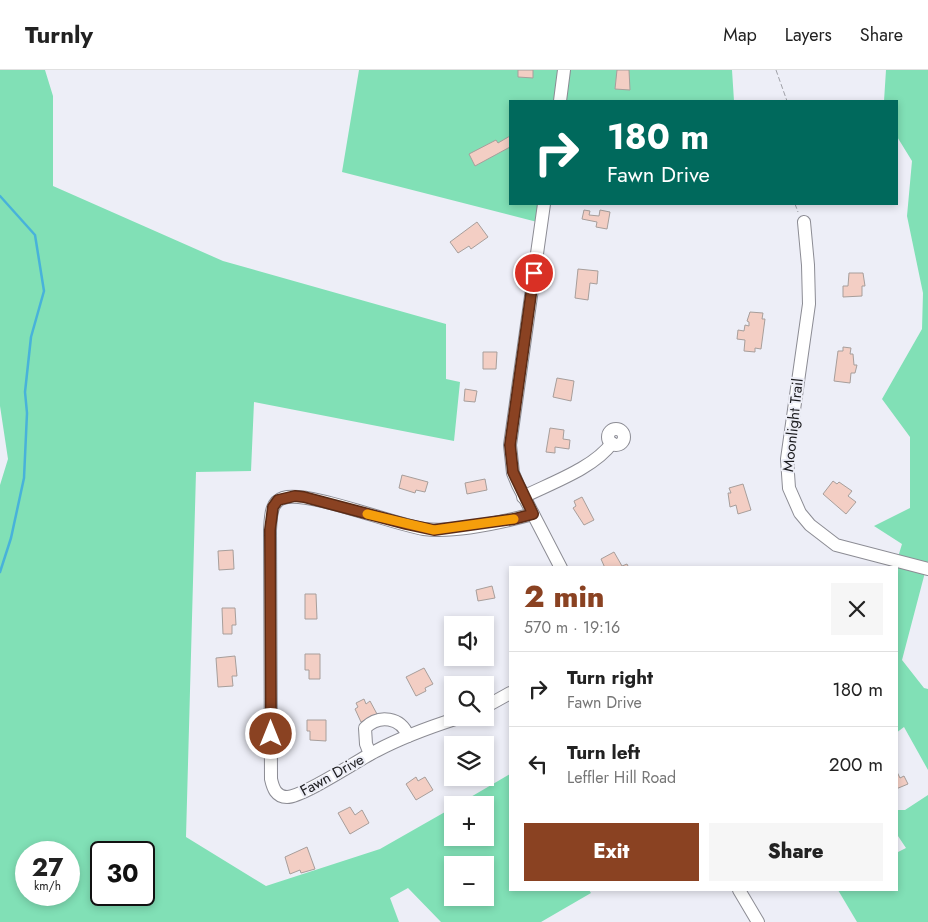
<!DOCTYPE html>
<html lang="en">
<head>
<meta charset="utf-8">
<style>
  body { margin:0; font-family:Jost,sans-serif; background:#f6f6f6; color:#222; height:100vh; display:flex; flex-direction:column; font-size:19px; white-space:nowrap }
  * { box-sizing:border-box; margin:0 }
  p { font-size:16px; color:#767676 }
  .icon { flex:none; width:28px; height:28px; fill:none; stroke:currentColor; stroke-width:2; stroke-linecap:round; stroke-linejoin:round }
  .map { position:relative; flex:1; overflow:hidden }
  .panel { position:absolute; left:509px; top:496px; width:389px; height:325px; display:flex; flex-direction:column; background:#fff; border-radius:0px; box-shadow:0 2px 8px #0003 }
  .panel>* { flex:none }
  .guide { position:absolute; left:509px; top:30px; width:389px; height:105px; border-radius:0px; box-shadow:0 2px 8px #0003; background:#00695c; color:#fff; overflow:hidden }
  .fabs { position:absolute; left:444px; top:546px; display:grid; gap:10px }
  .fabs a { display:grid; place-items:center; width:50px; height:50px; border-radius:0px; background:#fff; box-shadow:0 2px 8px #0003; font-size:25px }
  .speed { position:absolute; left:15px; top:771px; display:flex; gap:10px; font-size:25px; font-weight:700; text-align:center }
  .speed>* { display:grid; place-content:center; width:65px; height:65px; border-radius:50%; background:#fff; box-shadow:0 2px 8px #0003; line-height:1 }
  .speed small { font-size:12px; font-weight:400 }
  .speed .limit { border:2px solid #111; border-radius:8px; background:#fff; color:#111 }
  .pin { position:absolute; display:grid; place-items:center; width:42px; height:42px; color:#fff; margin:-21px; border:2px solid #fff; border-radius:50%; box-shadow:0 1px 5px #0007 }
  .me { position:absolute; width:55px; margin:-28px; rotate:0deg; stroke-linejoin:round; filter:drop-shadow(0 0 4px #0008) }
  .turn { display:flex; align-items:center; gap:18px; height:105px; padding:0 15px; font-size:22px }
  .turn .icon { width:65px; height:65px; stroke-width:2.5 }
  .turn b { display:block; font-size:35px; line-height:42px }
  .round { display:grid; place-items:center; flex:none; width:52px; height:52px; border-radius:0px; background:#f6f6f6 }
  .overview { display:flex; align-items:center; justify-content:space-between; height:85px; padding:0 15px }
  h1 { font-size:30px; font-weight:800; line-height:38px; color:#8a4222 }
  .primary-button { display:flex; gap:10px; margin-top:auto; padding:10px 15px }
  .primary-button a { flex:1; height:58px; border-radius:0px; background:#8a4222; color:#fff; font-size:20px; font-weight:800; line-height:58px; text-align:center }
  .primary-button a+a { background:#f6f6f6; color:#222 }
  ul { padding:0; list-style:none }
  li { display:flex; align-items:center; gap:15px; height:75px; padding:0 15px; border-top:1px solid #e0e0e0 }
  li div { flex:1 }
  li b { display:block; font-size:19px }
  li em { font-style:normal }
  header { display:flex; align-items:center; gap:30px; box-sizing:border-box; height:70px; padding:0 25px; background:#fff; border-bottom:1px solid #e0e0e0 }
  header strong { font-size:24px }
  nav { display:flex; gap:28px; margin-inline-start:auto; font-size:18px }
  .map>svg:first-child { display:block }
  .green { fill:#81e0b6; fill-rule:evenodd }
  .lines { fill:none; stroke-linecap:round; stroke-linejoin:round }
  .stream { stroke:#48b2da; stroke-width:2.5 }
  .building { fill:#f3cec4; stroke:#a79e9b }
  .minor-casing { stroke:#8c8c94; stroke-width:14 }
  .path { stroke:#9fa0a7; stroke-width:1; stroke-dasharray:5 2.5; stroke-linecap:butt }
  .minor { stroke:#fff; stroke-width:12 }
  .route-casing { stroke:#5a2b16; stroke-width:12 }
  .route { stroke:#8a4222; stroke-width:9 }
  .slow { stroke:#f59e0b; stroke-width:9 }
  .labels { text-anchor:middle; dominant-baseline:central; stroke-width:4; stroke-linejoin:round; paint-order:stroke }
  .street-label { font-size:15px; fill:#1b1b1e; stroke:#edeef7 }
</style>
</head>
<body>
<header>
<strong>Turnly</strong>
<nav><a>Map</a><a>Layers</a><a>Share</a></nav>
</header>
<div class="map">
<svg width="928" height="852" viewBox="0 0 928 852">
  <rect width="100%" height="100%" fill="#edeef7"/>
  <g class="green">
    <path d="M0 0H45L53 26V116L223 191 446 254V309L460 312 454 371 254 332 251 401 196 402 186 767 266 816 380 779 452 738V768H485V735H457L510 704V820H589L591 823 541 852H441L408 818 390 828 399 852H0V415L8 389 0 336ZM26 782H69V825H26ZM101 782H144V825H101ZM452 795H485V828H452Z"/>
    <polygon points="359,0 732,0 734,31 510,31 510,134 544,134 541,153 342,102"/>
    <polygon points="886,0 928,0 928,491 902,590 924,618 928,619 928,700 904,657 896,663 895,497 902,474 874,456 910,438 910,367 882,329 922,259 923,223 907,146 912,91 896,65 896,31 884,31"/>
    <polygon points="928,725 928,852 857,852 838,820 896,820 896,783 906,778 896,763 896,740 905,740"/>
  </g>
  <g class="lines">
    <polyline class="stream" points="0,126 35,165 44,221 31,267 25,322 27,343 24,408 11,468 0,502"/>
  </g>
  <g class="building">
    <polygon points="518,0 533,0 533,8 518,7"/>
    <polygon points="617,0 629,0 630,20 615,19"/>
    <polygon points="510,66 510,77 475,96 469,84 496,70 498,73"/>
    <polygon points="584,140 590,141 589,145 599,146 600,140 610,142 607,159 596,157 597,152 582,149"/>
    <polygon points="477,152 488,167 471,179 469,176 458,183 450,172"/>
    <polygon points="578,199 598,201 597,214 590,213 588,230 575,228"/>
    <polygon points="849,203 863,203 865,216 862,216 862,226 843,227 843,216 848,216"/>
    <polygon points="750,242 763,243 762,249 765,249 761,279 755,278 755,282 744,281 745,270 737,269 738,260 744,261 745,255 749,256 749,252 747,251"/>
    <polygon points="843,277 851,278 850,284 853,284 854,295 857,295 855,303 851,303 850,313 834,311 838,281 843,281"/>
    <polygon points="483,282 497,282 496,299 483,299"/>
    <polygon points="557,308 574,311 571,331 553,327"/>
    <polygon points="465,319 477,321 475,332 464,331"/>
    <polygon points="550,358 564,360 563,369 570,370 569,379 555,377 555,383 546,382"/>
    <polygon points="402,405 428,412 425,422 416,420 415,423 399,418"/>
    <polygon points="485,409 487,420 467,424 465,413"/>
    <polygon points="833,411 837,414 839,412 852,421 848,426 856,432 846,444 823,424"/>
    <polygon points="743,414 751,440 738,444 736,435 730,437 728,423 731,423 729,418"/>
    <polygon points="582,427 594,450 584,455 573,438 576,436 574,431"/>
    <polygon points="233,480 234,499 219,500 218,481"/>
    <polygon points="614,482 622,496 627,494 629,498 605,498 601,489"/>
    <polygon points="492,516 495,528 478,531 476,520"/>
    <polygon points="305,524 316,524 317,549 305,549"/>
    <polygon points="222,538 235,538 236,555 232,555 232,564 223,564"/>
    <polygon points="305,584 320,584 320,609 309,609 309,600 305,600"/>
    <polygon points="235,586 237,606 232,606 233,616 218,617 216,588"/>
    <polygon points="424,598 433,614 425,618 426,621 416,626 406,607"/>
    <polygon points="364,629 366,634 370,631 377,644 361,652 355,639 358,637 356,633"/>
    <polygon points="307,650 326,650 326,671 310,670 310,661 307,661"/>
    <polygon points="896,700 900,708 904,706 908,714 896,719"/>
    <polygon points="416,707 418,711 425,707 433,720 416,730 406,714"/>
    <polygon points="350,737 355,745 362,740 369,753 350,764 338,743"/>
    <polygon points="307,777 315,799 301,803 300,800 290,804 285,787"/>
  </g>
  <g class="lines">
    <g class="minor-casing">
      <g id="minor">
        <polyline points="560,31 564,0"/>
        <polyline points="544,134 510,375 513,403 518,415 561,498"/>
        <polyline points="804,152 808,195 809,234 787,389 789,418 800,443 810,455 836,475 928,499"/>
        <circle cx="616" cy="367" r="8"/>
        <path d="M523 427C551 413 594 398 612 373"/>
        <polyline points="485,637 510,623"/>
        <path d="M458 648C430 657 402 667 376 681 358 690 303 727 287 727 276 727 273 718 271 709L270 460C271 448 270 432 283 428 308 420 392 454 424 459 453 463 503 452 533 444"/>
        <path d="M370 684 366 674 365 658C379 644 401 647 408 666"/>
        <polyline points="739,820 758,852"/>
      </g>
    </g>
    <g class="path">
      <polyline points="776,0 787,31"/>
      <polyline points="795,134 798,142"/>
    </g>
    <use href="#minor" class="minor"/>
  </g>
  <g class="lines">
    <g class="route-casing">
      <polyline id="route" points="271,664 270,460 273,437 278,430 295,426 304,427 406,454 434,460 514,449 533,444 513,402 510,375 534,203"/>
    </g>
    <use href="#route" class="route"/>
    <polyline class="slow" points="367,444 434,460 514,449"/>
  </g>
  <g class="labels">
    <g class="street-label">
      <text transform="translate(793 355) rotate(-84)">Moonlight Trail</text>
      <text transform="translate(332 705) rotate(-29)">Fawn Drive</text>
    </g>
  </g>
</svg>
<div class="fabs">
<a><svg class="icon" aria-label="sound" viewBox="0 0 24 24"><path d="M4 9h4l5-4v14l-5-4H4zM17 9q2 3 0 6"/></svg></a>
<a><svg class="icon" aria-label="search" viewBox="0 0 24 24"><circle cx="10" cy="10" r="6"/><path d="M15 15l6 6"/></svg></a>
<a><svg class="icon" aria-label="layers" viewBox="0 0 24 24"><path d="M12 4l9 5-9 5-9-5zM3 14l9 5 9-5"/></svg></a>
<a>+</a>
<a>−</a>
</div>
<div class="speed"><div>27<small>km/h</small></div><div class="limit">30</div></div>
<div class="pin" style="left:534px;top:203px;background:#d93025"><svg class="icon" aria-label="arrive" viewBox="0 0 24 24"><path d="M6 21V4h12l-3 4 3 4H6"/></svg></div>
<svg class="me" style="left:271px;top:664px" viewBox="-20 -20 40 40"><circle r="17" fill="#8a4222" stroke="#fff" stroke-width="3"/><path d="M0-11L8 9 0 5-8 9z" fill="#fff"/></svg>
<div class="guide">
<div class="turn"><svg class="icon" aria-label="right" viewBox="0 0 24 24"><path d="M7 20v-9h11M14 6l5 5-5 5"/></svg><div><b>180 m</b>Fawn Drive</div></div>
</div>
<section class="panel">
<div class="overview"><div><h1>2 min</h1><p>570 m · 19:16</p></div><a class="round"><svg class="icon" aria-label="close" viewBox="0 0 24 24"><path d="M6 6l12 12M18 6L6 18"/></svg></a></div>
<ul>
<li><svg class="icon" aria-label="right" viewBox="0 0 24 24"><path d="M7 20v-9h11M14 6l5 5-5 5"/></svg><div><b>Turn right</b><p>Fawn Drive</p></div><em>180 m</em></li>
<li><svg class="icon" aria-label="left" viewBox="0 0 24 24"><path d="M17 20v-9H6M10 6l-5 5 5 5"/></svg><div><b>Turn left</b><p>Leffler Hill Road</p></div><em>200 m</em></li>
</ul>
<div class="primary-button"><a>Exit</a><a>Share</a></div>
</section>
</div>
</body>
</html>
